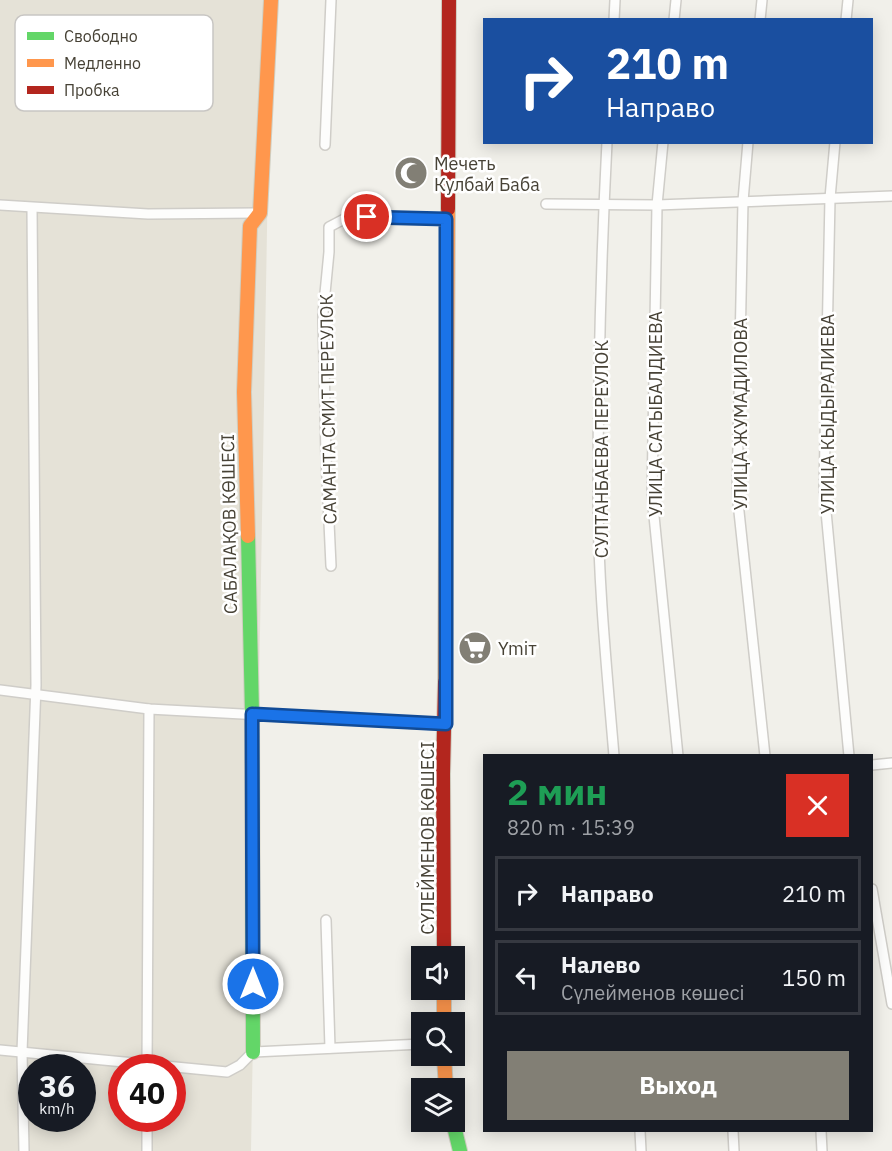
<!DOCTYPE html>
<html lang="ru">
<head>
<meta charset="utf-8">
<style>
  body { margin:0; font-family:"IBM Plex Sans",sans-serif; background:#20242c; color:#f1f3f6; height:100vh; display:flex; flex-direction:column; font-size:22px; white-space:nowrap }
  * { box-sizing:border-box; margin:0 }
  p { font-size:20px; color:#9ea1a6 }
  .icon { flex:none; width:33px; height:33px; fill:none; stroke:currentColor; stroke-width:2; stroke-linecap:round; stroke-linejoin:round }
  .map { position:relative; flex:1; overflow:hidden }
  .side { position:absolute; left:483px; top:754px; width:390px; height:378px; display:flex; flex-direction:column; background:#171b24; border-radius:0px; box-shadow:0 3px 15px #0003 }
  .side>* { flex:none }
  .banner { position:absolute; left:483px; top:18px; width:390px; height:126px; border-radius:0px; box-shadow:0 3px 15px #0003; background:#1a4fa0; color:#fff; overflow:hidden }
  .buttons { position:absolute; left:411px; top:946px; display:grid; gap:12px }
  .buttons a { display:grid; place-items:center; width:54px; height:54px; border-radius:0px; background:#171b24; box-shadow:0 3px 15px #0003; font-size:30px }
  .speed { position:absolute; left:18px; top:1054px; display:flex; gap:12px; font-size:30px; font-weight:700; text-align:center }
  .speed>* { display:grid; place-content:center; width:78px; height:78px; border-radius:50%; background:#171b24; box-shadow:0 3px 15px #0003; line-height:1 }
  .speed small { font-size:15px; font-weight:400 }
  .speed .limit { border:9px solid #d22; background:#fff; color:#111 }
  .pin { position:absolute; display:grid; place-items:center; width:51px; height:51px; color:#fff; margin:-26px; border:3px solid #fff; border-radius:50%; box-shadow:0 2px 6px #0007 }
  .me { position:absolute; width:66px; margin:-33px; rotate:0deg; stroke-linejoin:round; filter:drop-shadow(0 0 4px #0008) }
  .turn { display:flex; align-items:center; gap:21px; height:126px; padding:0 24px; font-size:27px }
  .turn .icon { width:78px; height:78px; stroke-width:2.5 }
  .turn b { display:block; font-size:42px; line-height:51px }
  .round { display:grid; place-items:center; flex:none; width:63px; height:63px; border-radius:0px; background:#20242c }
  .overview { display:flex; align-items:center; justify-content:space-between; height:102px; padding:0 24px }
  h1 { font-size:36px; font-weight:800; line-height:45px; color:#1e9e55 }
  .action { display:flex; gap:12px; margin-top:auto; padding:12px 24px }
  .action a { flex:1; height:69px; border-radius:0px; background:#827f75; color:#fff; font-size:24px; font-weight:800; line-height:69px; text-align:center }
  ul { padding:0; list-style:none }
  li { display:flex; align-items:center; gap:18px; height:75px; margin:0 12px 9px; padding:0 12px; border:3px solid #363941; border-radius:0px }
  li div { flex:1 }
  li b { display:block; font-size:22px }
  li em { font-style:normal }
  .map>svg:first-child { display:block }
  .residential { fill:#e5e2d7; fill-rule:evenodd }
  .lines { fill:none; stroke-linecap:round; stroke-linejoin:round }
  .street-casing { stroke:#cfcdc8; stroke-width:12 }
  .fast-casing { stroke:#d0cec1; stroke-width:16 }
  .slow-casing { stroke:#d0cec1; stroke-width:16 }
  .jam-casing { stroke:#d0cec1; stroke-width:16 }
  .street { stroke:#fdfdfc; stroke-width:9 }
  .fast { stroke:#63d668; stroke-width:14 }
  .slow { stroke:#ff974d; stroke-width:14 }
  .jam { stroke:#b3261e; stroke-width:14 }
  .route-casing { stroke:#114b97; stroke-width:15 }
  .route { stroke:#1a73e8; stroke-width:10 }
  .labels { text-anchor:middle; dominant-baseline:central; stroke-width:5; stroke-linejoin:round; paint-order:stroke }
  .poi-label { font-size:18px; fill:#474236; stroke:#fff; text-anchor:start }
  .street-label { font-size:18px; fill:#474236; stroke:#fff }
  .key { fill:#fff; stroke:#c8c6c3; stroke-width:1.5 }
  .key-label { font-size:16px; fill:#474236 }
</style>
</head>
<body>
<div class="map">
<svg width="892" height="1151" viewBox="0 0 892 1151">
  <rect width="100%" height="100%" fill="#f1f0ea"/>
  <path class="residential" d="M0 0H271L251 1151H0ZM32 1068H82V1119H32ZM122 1068H172V1119H122Z"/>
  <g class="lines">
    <g class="street-casing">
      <g id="street">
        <polyline points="614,20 615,0"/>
        <polyline points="674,20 676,0"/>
        <polyline points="760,20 762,0"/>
        <polyline points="846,20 848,0"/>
        <path d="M607 142C601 260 598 379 598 497 598 583 607 671 614 756"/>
        <polyline points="663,142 657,205 652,496 678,756"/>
        <polyline points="748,142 743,201 737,493 765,756"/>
        <polyline points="835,142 830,198 824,490 849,756"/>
        <polyline points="325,145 331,0"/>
        <polyline points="546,204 657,205 892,196"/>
        <polyline points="0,205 148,214 260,213"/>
        <polyline points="331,566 326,457 323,314 329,252 329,227 348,217 446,219"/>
        <polyline points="0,690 149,709 445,725"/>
        <polyline points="872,765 892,763"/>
        <polyline points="872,889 892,1004"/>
        <polyline points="326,920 330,1048"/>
        <polyline points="0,1050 227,1072 240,1065 253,1052 422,1044"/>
        <polyline points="147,1068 149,709"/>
        <polyline points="640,1131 641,1151"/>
        <polyline points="733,1131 734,1151"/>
        <polyline points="821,1131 822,1151"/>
        <polyline points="24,1151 22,1052 36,685 32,208"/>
        <polyline points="147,1151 147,1119"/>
      </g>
    </g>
    <g class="fast-casing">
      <g id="fast">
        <polyline points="248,536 252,714 253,1052"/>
        <polyline points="453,1122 460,1151"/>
      </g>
    </g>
    <g class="slow-casing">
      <g id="slow">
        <polyline points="248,536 244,392 250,226 260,213 271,0"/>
        <polyline points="445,682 448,209"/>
        <polyline points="444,990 444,1023"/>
        <polyline points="444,1056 446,1089"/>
      </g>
    </g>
    <g class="jam-casing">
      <g id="jam">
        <polyline points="448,209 449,0"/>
        <polyline points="444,957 443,774 445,682"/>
      </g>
    </g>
    <use href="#street" class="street"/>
    <use href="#fast" class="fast"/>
    <use href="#slow" class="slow"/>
    <use href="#jam" class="jam"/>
  </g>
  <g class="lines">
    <g class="route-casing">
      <polyline id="route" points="253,984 252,714 446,724 446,219 367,217"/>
    </g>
    <use href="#route" class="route"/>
  </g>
  <defs>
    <g id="mosque-disc" transform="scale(1.725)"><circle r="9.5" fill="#827f75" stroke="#fff"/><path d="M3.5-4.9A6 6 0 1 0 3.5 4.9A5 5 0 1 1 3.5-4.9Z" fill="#fff"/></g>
    <g id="supermarket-disc" transform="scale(1.725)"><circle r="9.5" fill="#827f75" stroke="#fff"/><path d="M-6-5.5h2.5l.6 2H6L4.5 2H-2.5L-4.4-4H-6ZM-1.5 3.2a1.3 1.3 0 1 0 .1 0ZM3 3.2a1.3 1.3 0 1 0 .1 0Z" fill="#fff"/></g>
  </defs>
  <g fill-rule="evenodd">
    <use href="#mosque-disc" x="411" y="173"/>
    <use href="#supermarket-disc" x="475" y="648"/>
  </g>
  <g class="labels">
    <g class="poi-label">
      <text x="434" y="163">Мечеть<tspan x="434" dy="21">Кулбай Баба</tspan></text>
      <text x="498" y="648">Ymiт</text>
    </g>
    <g class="street-label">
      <text transform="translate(328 409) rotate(-91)">САМАНТА СМИТ ПЕРЕУЛОК</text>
      <text transform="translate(655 414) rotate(-90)">УЛИЦА САТЫБАЛДИЕВА</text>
      <text transform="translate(740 414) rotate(-90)">УЛИЦА ЖУМАДИЛОВА</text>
      <text transform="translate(827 414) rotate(-90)">УЛИЦА КЫДЫРАЛИЕВА</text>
      <text transform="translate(601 449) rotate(-90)">СУЛТАНБАЕВА ПЕРЕУЛОК</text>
      <text transform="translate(229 524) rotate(-91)">САБАЛАҚОВ КӨШЕСІ</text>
      <text transform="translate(427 838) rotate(-90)">СҮЛЕЙМЕНОВ КӨШЕСІ</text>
    </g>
  </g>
  <rect x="15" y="15" width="198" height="96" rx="9" class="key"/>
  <rect x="27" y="32" width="27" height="8" fill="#63d668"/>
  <rect x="27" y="59" width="27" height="8" fill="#ff974d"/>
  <rect x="27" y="86" width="27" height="8" fill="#b3261e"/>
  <g class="key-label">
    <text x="64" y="42">Свободно</text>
    <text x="64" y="69">Медленно</text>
    <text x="64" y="96">Пробка</text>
  </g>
</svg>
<div class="buttons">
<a><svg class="icon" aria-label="sound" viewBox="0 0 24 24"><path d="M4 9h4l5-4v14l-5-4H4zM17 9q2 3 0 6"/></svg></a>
<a><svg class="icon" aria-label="search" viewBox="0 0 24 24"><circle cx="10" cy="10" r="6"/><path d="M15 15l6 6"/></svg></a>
<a><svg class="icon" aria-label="layers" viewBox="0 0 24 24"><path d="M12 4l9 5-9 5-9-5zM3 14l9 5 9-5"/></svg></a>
</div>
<div class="speed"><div>36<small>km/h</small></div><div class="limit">40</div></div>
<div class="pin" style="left:367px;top:217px;background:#d93025"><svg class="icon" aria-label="arrive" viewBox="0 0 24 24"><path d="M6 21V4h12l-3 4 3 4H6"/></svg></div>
<svg class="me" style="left:253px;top:984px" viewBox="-20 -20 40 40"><circle r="17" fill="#1a73e8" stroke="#fff" stroke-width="3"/><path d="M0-11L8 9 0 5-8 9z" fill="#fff"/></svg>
<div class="banner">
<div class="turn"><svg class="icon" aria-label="right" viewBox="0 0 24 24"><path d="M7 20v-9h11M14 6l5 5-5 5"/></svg><div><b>210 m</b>Направо</div></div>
</div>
<section class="side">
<div class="overview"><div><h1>2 мин</h1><p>820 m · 15:39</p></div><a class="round" style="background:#d93025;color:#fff"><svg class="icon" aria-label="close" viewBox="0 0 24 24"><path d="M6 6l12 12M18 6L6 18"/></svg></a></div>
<ul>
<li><svg class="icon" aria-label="right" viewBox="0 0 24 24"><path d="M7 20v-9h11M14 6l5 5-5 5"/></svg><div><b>Направо</b></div><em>210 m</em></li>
<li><svg class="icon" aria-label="left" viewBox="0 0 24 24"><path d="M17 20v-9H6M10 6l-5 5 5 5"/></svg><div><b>Налево</b><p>Сүлейменов көшесі</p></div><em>150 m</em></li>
</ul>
<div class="action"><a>Выход</a></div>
</section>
</div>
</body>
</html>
